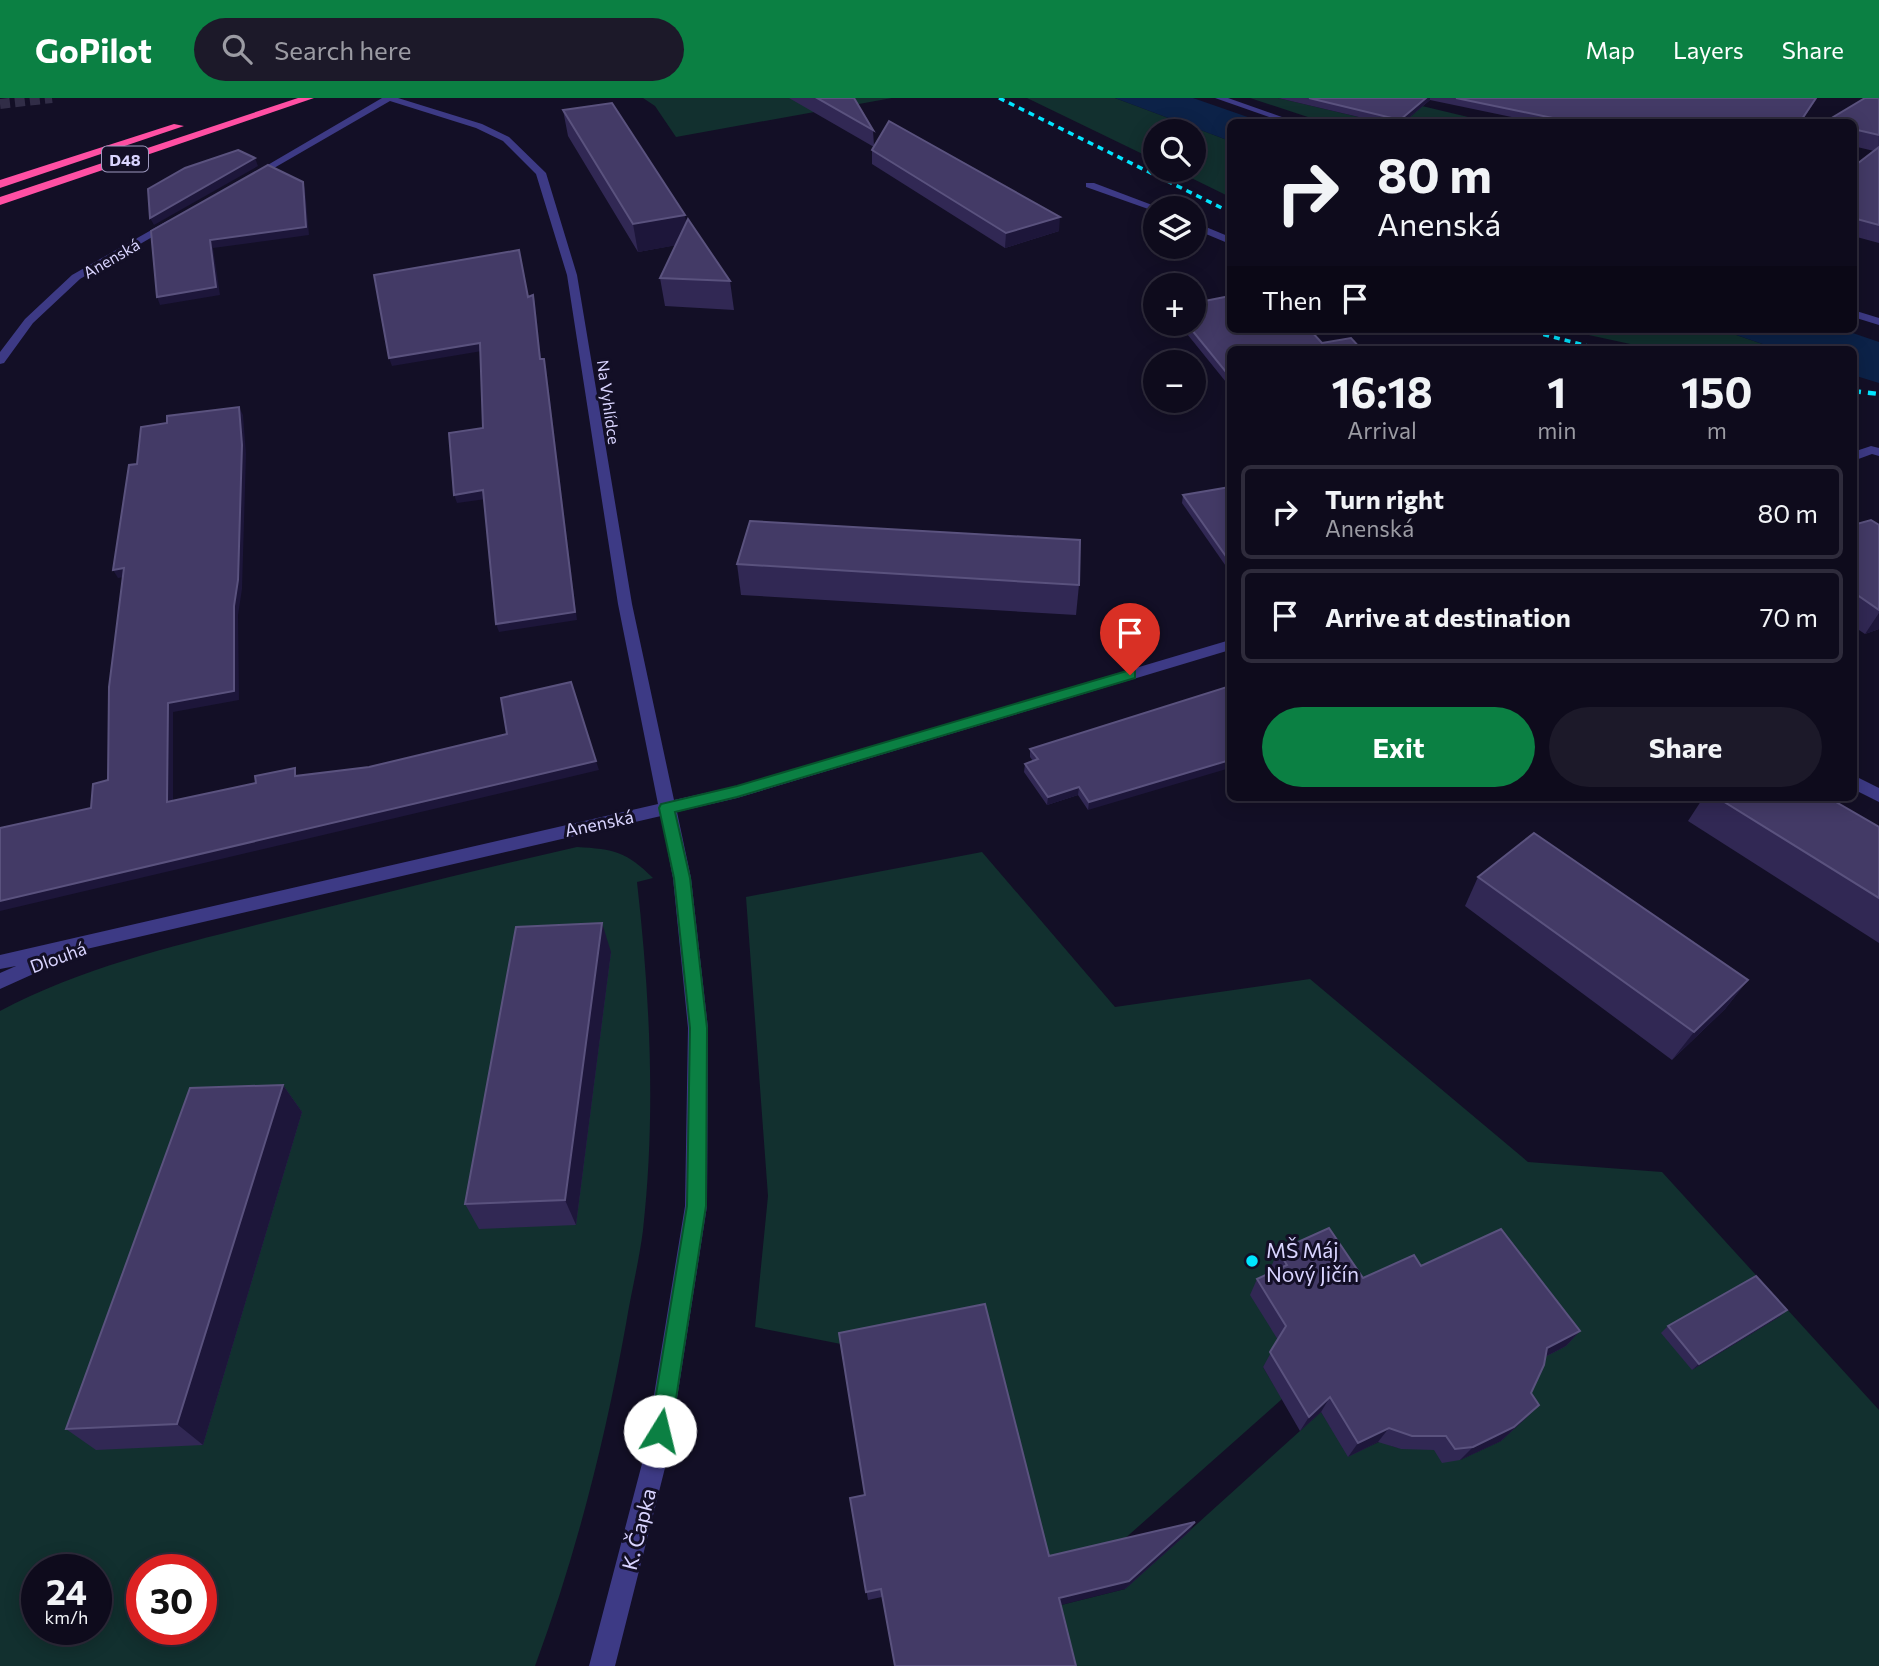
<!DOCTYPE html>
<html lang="en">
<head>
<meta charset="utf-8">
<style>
  body { margin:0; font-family:Commissioner,sans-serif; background:#1c1929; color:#f1f3f6; height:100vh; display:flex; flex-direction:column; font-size:26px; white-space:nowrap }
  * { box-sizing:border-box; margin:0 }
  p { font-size:23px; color:#9b9ba3 }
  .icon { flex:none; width:38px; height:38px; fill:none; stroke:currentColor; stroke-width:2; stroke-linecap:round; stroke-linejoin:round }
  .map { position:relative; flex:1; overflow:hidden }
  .details { position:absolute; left:1227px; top:248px; width:630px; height:455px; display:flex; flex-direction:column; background:#0e0b1c; border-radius:10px; box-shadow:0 4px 18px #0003,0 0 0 2px #2e2b3b }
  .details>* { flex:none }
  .hud { position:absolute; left:1227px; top:21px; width:630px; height:214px; border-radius:10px; box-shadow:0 4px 18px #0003,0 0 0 2px #2e2b3b; background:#0e0b1c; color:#f1f3f6; overflow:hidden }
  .tools { position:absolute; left:1143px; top:21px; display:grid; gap:14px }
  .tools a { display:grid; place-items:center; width:63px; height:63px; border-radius:50%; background:#0e0b1c; box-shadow:0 4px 18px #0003,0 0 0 2px #2e2b3b; font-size:35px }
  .speed { position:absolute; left:21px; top:1456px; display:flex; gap:14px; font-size:35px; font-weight:700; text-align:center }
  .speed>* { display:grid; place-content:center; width:91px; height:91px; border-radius:50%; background:#0e0b1c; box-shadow:0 4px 18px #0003,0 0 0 2px #2e2b3b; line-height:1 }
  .speed small { font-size:18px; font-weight:400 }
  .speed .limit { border:10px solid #d22; background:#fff; color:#111 }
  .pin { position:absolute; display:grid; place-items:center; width:60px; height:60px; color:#fff; margin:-72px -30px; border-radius:50% 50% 50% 0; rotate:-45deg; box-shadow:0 0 7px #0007 }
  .pin .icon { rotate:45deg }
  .me { position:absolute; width:77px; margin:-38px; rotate:9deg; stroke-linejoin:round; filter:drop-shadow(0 0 5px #0008) }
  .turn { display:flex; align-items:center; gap:24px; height:147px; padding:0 35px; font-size:32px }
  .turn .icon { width:91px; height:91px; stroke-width:2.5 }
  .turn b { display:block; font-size:49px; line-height:60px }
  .then { display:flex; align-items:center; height:66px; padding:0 35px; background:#0003; gap:14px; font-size:26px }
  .eta { display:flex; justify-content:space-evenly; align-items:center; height:119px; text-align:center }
  .eta b { font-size:42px; font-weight:700; line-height:49px }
  .button { display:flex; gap:14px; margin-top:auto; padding:14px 35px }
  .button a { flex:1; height:80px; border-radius:42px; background:#0b8043; color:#fff; font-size:28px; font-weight:700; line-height:80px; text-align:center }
  .button a+a { background:#1c1929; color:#f1f3f6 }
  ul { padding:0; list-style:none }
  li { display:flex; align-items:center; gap:21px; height:94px; margin:0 14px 10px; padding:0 21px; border:4px solid #2e2b3b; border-radius:10px }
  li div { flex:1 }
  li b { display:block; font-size:26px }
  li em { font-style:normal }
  header { display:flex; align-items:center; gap:42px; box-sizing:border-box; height:98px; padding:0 35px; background:#0b8043; color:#fff }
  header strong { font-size:33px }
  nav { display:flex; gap:38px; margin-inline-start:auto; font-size:24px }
  .search { width:490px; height:63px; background:#1c1929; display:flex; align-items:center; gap:18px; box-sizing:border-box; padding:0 24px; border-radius:38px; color:#9b9ba3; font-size:26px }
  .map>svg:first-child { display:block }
  .green { fill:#12302f; fill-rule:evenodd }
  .water { fill:#0c2248 }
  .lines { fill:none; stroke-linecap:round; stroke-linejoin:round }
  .street-tunnel { stroke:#312d47; stroke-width:10; stroke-dasharray:10 5; stroke-linecap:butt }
  .street { fill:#3d3a85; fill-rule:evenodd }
  .highway { fill:#ff4fa3; fill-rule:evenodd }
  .rail-far1 { stroke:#00e5ff; stroke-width:3.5; stroke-dasharray:6 5; stroke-linecap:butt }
  .rail { stroke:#00e5ff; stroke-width:4.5; stroke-dasharray:8 7; stroke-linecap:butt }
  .wall { fill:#312854 }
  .shaded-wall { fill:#1d163a }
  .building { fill:#433a66; stroke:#5a527e; stroke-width:2 }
  .route { fill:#0b8043; stroke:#07532c; stroke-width:2 }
  .poi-dot { fill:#00e5ff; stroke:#130f26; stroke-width:2.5 }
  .labels { text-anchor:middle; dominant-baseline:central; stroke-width:6; stroke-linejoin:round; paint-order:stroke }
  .shield { fill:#130f26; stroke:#9e99be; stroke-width:2 }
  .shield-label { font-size:16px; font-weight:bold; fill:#d9d4ff }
  .far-street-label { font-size:16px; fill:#d9d4ff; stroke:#130f26 }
  .street-label { font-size:18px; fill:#d9d4ff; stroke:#130f26 }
  .near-poi-label { font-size:21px; fill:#d9d4ff; stroke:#130f26; text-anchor:start }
  .near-street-label { font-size:21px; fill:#d9d4ff; stroke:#130f26 }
</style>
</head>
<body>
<header>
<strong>GoPilot</strong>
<div class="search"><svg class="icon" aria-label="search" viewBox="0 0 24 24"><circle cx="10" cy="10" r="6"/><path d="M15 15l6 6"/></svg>Search here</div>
<nav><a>Map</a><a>Layers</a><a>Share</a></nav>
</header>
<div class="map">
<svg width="1879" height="1568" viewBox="0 0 1879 1568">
  <rect width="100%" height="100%" fill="#130f26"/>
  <g class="green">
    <polygon points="643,0 892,0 676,39 655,8"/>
    <polygon points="1027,0 1115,0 1230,43 1230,99 1175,72 1194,72 1194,33 1155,33 1155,62"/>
    <polygon points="1250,0 1278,0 1380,24 1323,24"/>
    <polygon points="1422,8 1468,19 1462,24 1406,23"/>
    <polygon points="1561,231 1719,231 1780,252 1658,252"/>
    <path d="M577 749C614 751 627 754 653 780L637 784C650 899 656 1017 643 1132 639 1164 631 1195 626 1226 605 1343 576 1457 535 1568H0V913C85 868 179 847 272 823 374 798 475 772 577 749ZM37 1472H96V1531H37ZM142 1472H201V1531H142Z"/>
    <path d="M982 754 1115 909 1310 881 1528 1064 1662 1074 1879 1312V1568H1072L1057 1508 1125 1491 1321 1314 1349 1358 1381 1343C1399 1353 1410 1353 1428 1342L1460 1362 1501 1343 1531 1266 1565 1248 1354 1196 1271 1169 1279 1183 1280 1246 1263 1269 1282 1301 1113 1451 1046 1466 841 1246 755 1229 768 1098 746 799Z"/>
  </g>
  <g class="water">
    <polygon points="1115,0 1193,0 1262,24 1230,24 1230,43"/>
    <polygon points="1719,231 1841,231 1879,244 1879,285 1853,277 1853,252 1780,252"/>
  </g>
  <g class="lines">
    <polyline class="street-tunnel" points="0,6 52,0"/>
    <g class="street">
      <polygon points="382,0 398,0 482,26 509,39 546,75 577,177 632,506 674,702 737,688 1230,542 1230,552 737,700 677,714 691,780 708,930 707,1108 668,1358 615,1568 589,1568 644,1358 685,1108 688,930 673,780 661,718 52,859 54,863 51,868 0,891 0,875 16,868 0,871 0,857 658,706 618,506 567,177 536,76 503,43 476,30 390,3 255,81 247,79"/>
      <polygon points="1215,0 1228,0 1296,24 1283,24"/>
      <polygon points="1086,85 1094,85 1160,110 1151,112 1086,89"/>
      <polygon points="169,122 178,124 80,181 33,225 4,265 0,266 0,254 25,221 72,177"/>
      <polygon points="1194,124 1230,139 1230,146 1194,131"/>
      <polygon points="1853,212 1879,220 1879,227 1853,219"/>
      <polygon points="1871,348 1879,350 1879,358 1872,356 1853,363 1853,354"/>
      <polygon points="1853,677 1879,690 1879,704 1853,691"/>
    </g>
    <g class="highway">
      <polygon points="298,0 314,0 0,107 0,99"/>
      <polygon points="174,26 184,28 0,90 0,82"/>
    </g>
    <g class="rail-far1">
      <polyline points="999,0 1230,114"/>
      <polyline points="1522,231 1603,252"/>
    </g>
    <g class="rail">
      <polyline points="1600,251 1603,252"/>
      <polyline points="1853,293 1879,296"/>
    </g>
  </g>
  <g class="wall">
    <polygon points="789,0 854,0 873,32 874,48 1059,133 1005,150 872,66 872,52 874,49"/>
    <polygon points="1278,0 1817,0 1801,24 1536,24 1430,2 1404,24 1380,24"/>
    <polygon points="1879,0 1879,145 1853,138 1853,69 1874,53 1853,48 1853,24 1824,24"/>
    <polygon points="563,12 686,124 730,183 734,212 665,208 660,180 676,147 638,154 568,38"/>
    <polygon points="1179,226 1306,233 1322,245 1230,252 1230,289"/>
    <polygon points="1230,389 1230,474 1182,405 1183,397"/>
    <polygon points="1853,427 1879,427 1879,531 1865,536 1853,528"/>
    <polygon points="737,466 1079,487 1076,517 741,497"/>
    <polygon points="1230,588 1088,712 1078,697 1047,707 1024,674 1025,666 1033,663 1030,659 1030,651"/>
    <polygon points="1703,700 1829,700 1879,729 1879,845 1688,723"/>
    <polygon points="1478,779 1748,882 1725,911 1672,962 1465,808"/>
    <polygon points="611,854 576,1127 479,1131 465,1106"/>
    <polygon points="283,987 302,1014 203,1347 96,1352 66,1331"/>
    <polygon points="1278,1153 1363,1180 1421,1168 1580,1233 1566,1248 1545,1259 1531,1295 1539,1307 1525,1321 1501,1343 1460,1362 1442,1365 1434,1352 1401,1351 1378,1344 1348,1359 1321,1314 1300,1333 1263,1269 1278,1242 1250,1197 1257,1181 1273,1173 1271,1169"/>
    <polygon points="1787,1212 1779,1219 1692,1272 1661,1235 1668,1228"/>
    <polygon points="850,1400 1049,1458 1190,1433 1125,1491 882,1499 868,1502"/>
  </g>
  <g class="shaded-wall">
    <polygon points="1426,0 1430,0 1430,2 1404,24 1400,24 1400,22"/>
    <polygon points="1816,0 1817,0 1801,24 1800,24"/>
    <polygon points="255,60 258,68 154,127 150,120"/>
    <polygon points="303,84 305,91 309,137 213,150 220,197 160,207 157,199 210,142"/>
    <polygon points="685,117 689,145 638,154 633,126"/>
    <polygon points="1060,119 1059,133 1005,150 1006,135"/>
    <polygon points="533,197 535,205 542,269 540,261"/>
    <polygon points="480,245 482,253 392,268 389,260"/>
    <polygon points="544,261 546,269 577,522 499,534 496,526"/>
    <polygon points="239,309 243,317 246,356 242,491 238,517 239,602 173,614 173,713 167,704 168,605 234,508"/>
    <polygon points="483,392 486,401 457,405 454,397"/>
    <polygon points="124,470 129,478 118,480 113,472"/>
    <polygon points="1879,515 1879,531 1865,536"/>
    <polygon points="1230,662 1230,670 1088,712 1089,704"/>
    <polygon points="596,663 599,672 0,813 0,803"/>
    <polygon points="1079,689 1078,697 1047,707 1048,699"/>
    <polygon points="602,825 611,854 576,1127 565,1102"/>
    <polygon points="1748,882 1725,911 1672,962 1694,934"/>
    <polygon points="283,987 302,1014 203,1347 177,1326"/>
    <polygon points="1787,1212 1779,1219 1692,1272 1699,1266"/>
    <polygon points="1580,1233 1566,1248 1533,1265 1547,1250"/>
    <polygon points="1330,1299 1321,1314 1300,1333 1309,1319"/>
    <polygon points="1539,1307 1525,1321 1501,1343 1460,1362 1473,1349"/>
    <polygon points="1389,1330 1378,1344 1348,1359 1358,1345"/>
    <polygon points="1195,1424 1190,1433 1125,1491 1057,1508 1059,1500"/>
  </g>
  <g class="building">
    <polygon points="817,0 854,0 873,32"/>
    <polygon points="1309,0 1426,0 1400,22"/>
    <polygon points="1456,0 1816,0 1800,24 1572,24"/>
    <polygon points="1865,0 1879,0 1879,37 1853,31 1853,24 1825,24"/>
    <polygon points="612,5 685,117 633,126 563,12"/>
    <polygon points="889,23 1060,119 1006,135 872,52"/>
    <polygon points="1879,49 1879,127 1853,120 1853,69"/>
    <polygon points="238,52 255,60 150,120 148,91 185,70"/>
    <polygon points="268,67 303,84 306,129 210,142 216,189 157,199 151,133"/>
    <polygon points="688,121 730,183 660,180"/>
    <polygon points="519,152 528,199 533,197 540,261 544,261 575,514 496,526 483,392 454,397 449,335 483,330 480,245 389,260 374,177"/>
    <polygon points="1230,198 1230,231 1304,231 1306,233 1311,233 1322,245 1351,240 1362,252 1230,252 1230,279 1187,226 1194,226 1194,205"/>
    <polygon points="239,309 242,347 238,482 234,508 234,593 168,605 167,704 256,685 255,678 295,670 295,678 369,669 507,636 501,600 571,584 596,663 0,803 0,730 91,710 93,686 108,682 109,589 124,470 113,472 129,367 137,366 141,329 167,325 167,318"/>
    <polygon points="1230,389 1230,464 1183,397"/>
    <polygon points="1871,422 1879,427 1879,512 1853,494 1853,427"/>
    <polygon points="750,423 1080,442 1079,487 737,466"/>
    <polygon points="1230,588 1230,662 1089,704 1079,689 1048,699 1025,666 1038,661 1030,651"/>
    <polygon points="1718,700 1829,700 1879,729 1879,800"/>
    <polygon points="1534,735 1748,882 1694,934 1478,779"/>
    <polygon points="602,825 565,1102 465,1106 516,829"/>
    <polygon points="283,987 177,1326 66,1331 190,990"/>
    <polygon points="1329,1130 1363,1180 1414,1157 1421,1168 1501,1131 1580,1233 1547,1250 1544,1267 1531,1295 1539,1307 1514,1329 1473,1349 1455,1351 1446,1338 1412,1338 1389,1330 1358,1345 1330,1299 1309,1319 1270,1254 1286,1228 1257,1181 1287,1167 1278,1153"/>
    <polygon points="1756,1178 1787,1212 1699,1266 1668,1228"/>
    <polygon points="985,1206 1049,1458 1195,1424 1129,1483 1059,1500 1076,1568 895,1568 881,1491 866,1494 850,1400 865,1397 839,1235"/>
  </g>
  <polygon class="route" points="1130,572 1135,573 1135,580 737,699 675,714 690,780 707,930 706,1108 671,1333 668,1341 660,1344 653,1341 650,1333 687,1108 690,930 674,780 659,710 661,706 737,688"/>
  <circle class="poi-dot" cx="1252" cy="1163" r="7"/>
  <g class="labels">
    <rect class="shield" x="102" y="48.5" width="46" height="25" rx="5"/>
    <g class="shield-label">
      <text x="125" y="61">D48</text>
    </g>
    <g class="far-street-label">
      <text transform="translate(111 160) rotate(-30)">Anenská</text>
      <text transform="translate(609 304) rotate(82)">Na Vyhlídce</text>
    </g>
    <g class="street-label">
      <text transform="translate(599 725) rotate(-12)">Anenská</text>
      <text transform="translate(58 859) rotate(-20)">Dlouhá</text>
    </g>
    <g class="near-poi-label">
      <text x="1266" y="1151">MŠ Máj<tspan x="1266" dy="24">Nový Jičín</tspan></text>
    </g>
    <g class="near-street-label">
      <text transform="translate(638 1431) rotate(-76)">K. Čapka</text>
    </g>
  </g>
</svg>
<div class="tools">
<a><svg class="icon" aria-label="search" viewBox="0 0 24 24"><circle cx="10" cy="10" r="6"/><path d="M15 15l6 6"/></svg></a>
<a><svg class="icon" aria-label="layers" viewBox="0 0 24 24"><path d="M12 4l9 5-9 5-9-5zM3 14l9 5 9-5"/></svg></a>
<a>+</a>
<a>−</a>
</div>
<div class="speed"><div>24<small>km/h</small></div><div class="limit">30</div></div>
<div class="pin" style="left:1130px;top:577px;background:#d93025"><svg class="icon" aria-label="arrive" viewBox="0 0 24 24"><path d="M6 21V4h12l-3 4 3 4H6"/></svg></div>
<svg class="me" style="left:660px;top:1333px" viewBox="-20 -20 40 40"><circle r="19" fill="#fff"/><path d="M0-13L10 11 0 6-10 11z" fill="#0b8043"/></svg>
<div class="hud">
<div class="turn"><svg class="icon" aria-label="right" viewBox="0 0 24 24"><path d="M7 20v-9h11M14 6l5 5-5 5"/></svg><div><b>80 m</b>Anenská</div></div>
<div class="then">Then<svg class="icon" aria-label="arrive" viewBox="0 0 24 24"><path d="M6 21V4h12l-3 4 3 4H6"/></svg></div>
</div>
<section class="details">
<div class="eta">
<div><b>16:18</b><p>Arrival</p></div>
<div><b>1</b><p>min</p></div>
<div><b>150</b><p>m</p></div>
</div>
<ul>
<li><svg class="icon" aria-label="right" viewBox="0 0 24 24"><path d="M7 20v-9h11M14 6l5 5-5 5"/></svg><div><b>Turn right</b><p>Anenská</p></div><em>80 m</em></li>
<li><svg class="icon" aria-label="arrive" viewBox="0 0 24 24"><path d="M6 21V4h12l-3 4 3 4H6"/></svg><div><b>Arrive at destination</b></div><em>70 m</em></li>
</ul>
<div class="button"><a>Exit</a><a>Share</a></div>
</section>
</div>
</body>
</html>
